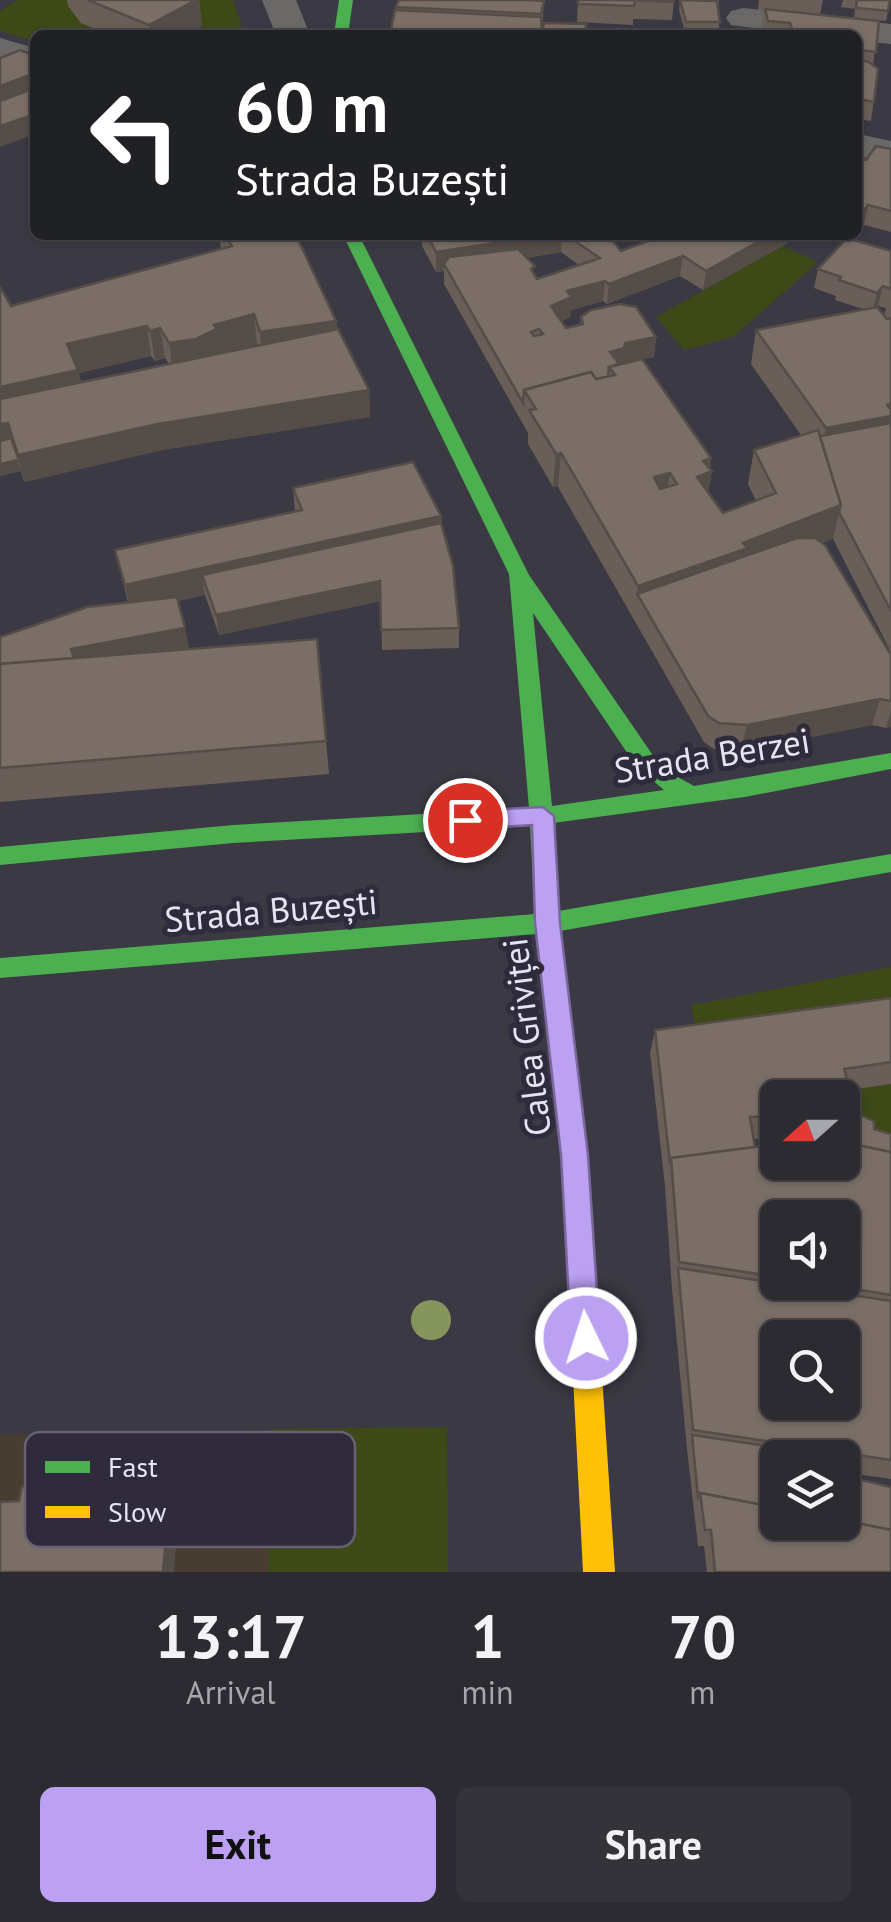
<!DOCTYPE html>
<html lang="en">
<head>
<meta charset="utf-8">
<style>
  body { margin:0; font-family:"PT Sans",sans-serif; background:#34333a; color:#f1f3f6; height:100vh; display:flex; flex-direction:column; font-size:38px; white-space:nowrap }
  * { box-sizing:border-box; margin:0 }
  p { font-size:32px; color:#a6a7ac }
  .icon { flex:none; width:55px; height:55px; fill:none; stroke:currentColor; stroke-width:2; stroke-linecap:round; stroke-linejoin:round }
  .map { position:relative; height:1572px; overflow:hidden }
  .details { display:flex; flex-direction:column; background:#2c2b32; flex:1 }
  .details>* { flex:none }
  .banner { position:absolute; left:30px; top:30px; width:832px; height:210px; border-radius:15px; box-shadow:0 2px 8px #0004,0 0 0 2px #48474d; background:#202124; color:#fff; overflow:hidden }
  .needle { width:65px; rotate:249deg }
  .buttons { position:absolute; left:760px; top:1080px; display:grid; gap:20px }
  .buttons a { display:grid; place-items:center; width:100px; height:100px; border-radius:15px; background:#2c2b32; box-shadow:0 2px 8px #0004,0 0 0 2px #48474d; font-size:50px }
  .pin { position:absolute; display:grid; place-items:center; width:85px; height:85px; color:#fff; margin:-42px; border:5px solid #fff; border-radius:50%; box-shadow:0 2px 10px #0007 }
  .me { position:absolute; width:110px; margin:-55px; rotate:356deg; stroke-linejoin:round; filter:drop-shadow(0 0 8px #0008) }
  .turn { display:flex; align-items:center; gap:35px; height:210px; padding:0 40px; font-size:45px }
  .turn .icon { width:130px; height:130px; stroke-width:2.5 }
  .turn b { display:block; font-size:70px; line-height:85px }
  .eta { display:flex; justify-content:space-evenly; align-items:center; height:170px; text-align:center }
  .eta b { font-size:60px; font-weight:600; line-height:70px }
  .button { display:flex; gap:20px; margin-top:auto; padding:20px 40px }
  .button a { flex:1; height:115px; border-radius:15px; background:#bca0f2; color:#111; font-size:40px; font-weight:600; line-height:115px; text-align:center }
  .button a+a { background:#34333a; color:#f1f3f6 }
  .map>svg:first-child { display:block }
  .commercial { fill:#473d31 }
  .green { fill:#3e4918 }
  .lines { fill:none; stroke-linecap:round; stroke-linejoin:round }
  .street { fill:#6b6968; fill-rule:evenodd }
  .fast { fill:#4caf50; fill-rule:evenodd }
  .slow { fill:#ffc107; fill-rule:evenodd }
  .tree { fill:#86945e }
  .wall { fill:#695f58; fill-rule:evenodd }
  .shaded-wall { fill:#554d47 }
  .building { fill:#7a6e66; stroke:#554d47; stroke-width:2.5; fill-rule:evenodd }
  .route { fill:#bca0f2; stroke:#7a689d; stroke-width:2.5 }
  .labels { text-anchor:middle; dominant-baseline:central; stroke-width:10; stroke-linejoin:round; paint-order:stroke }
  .street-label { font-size:35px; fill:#e6e4f0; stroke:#2f2b3d }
  .key { fill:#2f2b3d; stroke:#666273; stroke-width:2.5 }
  .key-label { font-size:28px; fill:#e6e4f0 }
</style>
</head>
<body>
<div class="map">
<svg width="891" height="1572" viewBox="0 0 891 1572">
  <rect width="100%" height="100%" fill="#3b3943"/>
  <polygon class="commercial" points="447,1427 448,1572 0,1572 0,1435"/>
  <g class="green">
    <polygon points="17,0 79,0 109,35 35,35 35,41 0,31 0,11"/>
    <polygon points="130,0 233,0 244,34 206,35 202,26"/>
    <polygon points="782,246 818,262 733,337 684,350 656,317"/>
    <polygon points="891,967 891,1021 700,1047 691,1005"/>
    <polygon points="891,1084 891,1158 835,1092"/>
    <polygon points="447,1427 448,1572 268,1572 274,1429"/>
  </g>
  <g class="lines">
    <g class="street">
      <polygon points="262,0 296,0 310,35 276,35"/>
      <polygon points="743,8 891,24 891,44 858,41 858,35 806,35 731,25 726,18 731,11"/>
      <polygon points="0,38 35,48 35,69 0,59"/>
      <polygon points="858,134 891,141 891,163 858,156"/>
    </g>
    <g class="fast">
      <polygon points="339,0 353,0 348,35 334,35"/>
      <path d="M343 235H359L529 575 652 754 674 775 694 786 891 753V769L745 797 553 823 558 911 891 854V872L560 931 587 1155 597 1299 593 1309 583 1313 573 1309 569 1299 561 1155 536 934 0 978V958L535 914 530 826 233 843 0 865V847L233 825 529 808 509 574ZM533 613 636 766 664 790 552 806Z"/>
    </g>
    <polygon class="slow" points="583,1285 593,1289 597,1299 615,1572 583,1572 569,1299 573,1289"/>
  </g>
  <circle class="tree" cx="431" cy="1320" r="20"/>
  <g class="wall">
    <polygon points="67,0 199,0 202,26 186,35 109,35 81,23 68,6"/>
    <polygon points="399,0 544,1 542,31 544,23 586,24 586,35 390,35"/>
    <polygon points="578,0 674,0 672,20 633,19 633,25 577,22"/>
    <polygon points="680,0 719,0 719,30 746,35 699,35 700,32 685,32 679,10"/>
    <polygon points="759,0 823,0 820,14 879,21 873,65 878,69 871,121 858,119 858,35 764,35 762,27 764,10 758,10"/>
    <polygon points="843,0 890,0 886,21 854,18 855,9 841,7"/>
    <polygon points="891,149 891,232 864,225 858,233 858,158 866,160"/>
    <path d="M219 235H296L336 321 337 330 369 390 370 417 162 450 24 482 21 471 0 476 11 306 221 249ZM257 344V346L226 353ZM151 356 155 361 165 358 169 364 81 382 79 373Z"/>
    <path d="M418 235H608L621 251 788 243 703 290 680 276 607 304 603 301 571 310 570 317 561 321 566 328 580 325 581 317 656 337 654 357 642 359 711 458 710 469 712 471 708 492 723 513 756 501 748 484 754 450 801 435 751 364 756 330 863 309 835 300 836 296 814 288 818 269 843 242 816 235H856L853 239 891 251V652L833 539 822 543 891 655V727L886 728 872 725 741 751 714 749 704 742 558 487H553L528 444V433L444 284V271L436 272 422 246V239ZM561 252 579 265 537 279 526 258ZM878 306 886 308 884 316 877 307Z"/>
    <polygon points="293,488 441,516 459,628 459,648 382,650 381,601 219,635 205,595 178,601 189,648 173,651 317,639 329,774 0,802 0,637 128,602 115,550 295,511"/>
    <path d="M891 998V1084L850 1090 858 1114 874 1129 891 1134V1479L856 1474V1479L891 1572H707L704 1546H698L687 1449 672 1289 665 1186 650 1053 655 1030ZM766 1138 767 1146 755 1147 754 1139ZM778 1218H842V1237L849 1238V1241L842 1282H778Z"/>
  </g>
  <g class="shaded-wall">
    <polygon points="196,0 199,0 202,26 186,35 151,35 149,25"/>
    <polygon points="35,73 35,93 0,106 0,86"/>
    <polygon points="35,114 35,134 0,147 0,126"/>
    <polygon points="868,205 864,225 858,233 858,219"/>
    <polygon points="547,235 562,235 561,252 448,270 444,264 444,271 436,272 436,252"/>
    <polygon points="770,235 789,235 788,243 703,290 706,271"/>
    <polygon points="683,256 680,276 607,304 609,284"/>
    <polygon points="605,281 603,301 571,310 570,317 550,326 551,306 567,291"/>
    <polygon points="883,286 878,306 872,312 877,293"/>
    <polygon points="254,314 257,344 220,354 173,373 169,343 214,325"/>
    <polygon points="336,321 338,351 263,362 260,332"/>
    <polygon points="147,326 151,356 79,373 84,400 0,419 0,387 67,344"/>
    <polygon points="160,328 165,358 155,361 150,331"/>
    <polygon points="656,337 654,357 623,363 622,368 610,352 625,343"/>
    <polygon points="369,390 370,417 162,450 24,482 18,455 158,424"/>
    <polygon points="891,404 891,436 821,453 826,428"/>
    <polygon points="8,423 14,449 0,452 0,424"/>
    <polygon points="561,453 558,487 553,487 556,454"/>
    <polygon points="711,458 709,472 712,471 706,505 697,477 703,461"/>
    <polygon points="18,460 21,471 0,476 0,464"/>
    <polygon points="670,473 665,507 654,477"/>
    <polygon points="841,505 833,539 743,574 637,594 638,586 743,543"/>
    <polygon points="441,516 441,543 202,575 205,595 131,612 125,585"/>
    <polygon points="380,581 381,601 219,635 216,615"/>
    <polygon points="185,628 189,648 76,669 71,649"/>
    <polygon points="880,699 872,725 741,751 747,725"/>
    <polygon points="891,710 891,727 886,728"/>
    <polygon points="171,1482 179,1505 174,1572 163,1572"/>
  </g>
  <g class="building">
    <polygon points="88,0 196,0 149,25"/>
    <polygon points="399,0 527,0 544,1 541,14 396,7"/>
    <polygon points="578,0 674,0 673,2 635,0 634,6 578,4"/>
    <polygon points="680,0 717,1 720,22 686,22"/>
    <polygon points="857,0 890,0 888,11 856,8"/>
    <polygon points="765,9 879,21 876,52 858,50 858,35 794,35 790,23 768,21"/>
    <polygon points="395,10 541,17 542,31 544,23 586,24 586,35 390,35"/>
    <polygon points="742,29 746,35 703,35 700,30"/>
    <polygon points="20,50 35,56 35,73 0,86 0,58"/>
    <polygon points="858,60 869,62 878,69 874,102 858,99"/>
    <polygon points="35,88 35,114 0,126 0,101"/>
    <polygon points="876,146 891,149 891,211 868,205 858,219 858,158 866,160"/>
    <polygon points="224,235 296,235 336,321 260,332 254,314 214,325 217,329 196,339 169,343 160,328 150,331 147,326 67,344 78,370 0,387 0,287 11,306 232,246"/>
    <polygon points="427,235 547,235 436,252"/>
    <path d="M566 235H608L621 251 664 235H770L706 271 683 256 609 284 605 281 567 291 572 297 551 306 566 328 583 324 581 317 591 310 620 304 636 307 656 337 625 343 624 348 610 352 619 364 609 367 608 377 596 379 591 372 524 390 523 403 444 264 449 257 518 249 535 266 531 269 537 279 600 258ZM539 329 543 334 534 336 531 332Z"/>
    <polygon points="847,238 891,251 891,289 883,286 877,293 839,280 841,277 818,269"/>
    <polygon points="877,307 887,319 891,318 891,404 887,405 891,410 891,416 826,428 756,330"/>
    <polygon points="338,329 369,390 158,424 18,455 8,423 0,424 0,399"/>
    <path d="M642 359 711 458 703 461 712 471 697 477 723 513 776 493 754 450 818 430 841 505 743 543 748 548 638 586 561 453 556 454 529 410 536 409 524 390 591 372 596 379 615 375 609 367ZM670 473 677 484 660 489 654 477Z"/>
    <polygon points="891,423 891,611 839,512 841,505 820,436"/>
    <polygon points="11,438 19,460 0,464 0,441"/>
    <polygon points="413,462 441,516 125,585 115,550 302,510 293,488"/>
    <polygon points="441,523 453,566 459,628 381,630 380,581 216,615 202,575"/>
    <polygon points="797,538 815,538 825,545 891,655 891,701 880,699 747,725 719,723 708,716 637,594"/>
    <polygon points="177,597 185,628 71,649 74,658 0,664 0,637 87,607"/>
    <polygon points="317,639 326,741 0,768 0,664"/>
    <polygon points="891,998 891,1062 844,1069 858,1114 874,1121 874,1129 891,1134 891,1152 842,1142 842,1098 778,1098 778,1144 773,1116 750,1117 755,1147 671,1158 670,1164 655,1030"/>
    <polygon points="842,1142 891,1152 891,1295 812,1282 842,1282 842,1241 861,1243 861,1211 834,1207 834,1218 778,1218 778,1277 679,1262 671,1158 778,1144 778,1162 842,1162"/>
    <path d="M678 1268 891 1301V1460L693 1430ZM778 1338H842V1402H778Z"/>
    <polygon points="692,1435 856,1459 856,1479 891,1487 891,1530 842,1520 842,1458 778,1458 778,1508 700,1493 698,1497"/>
    <polygon points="171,1482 163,1572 0,1572 0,1502 19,1501 22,1487"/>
    <polygon points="700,1493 778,1508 778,1522 842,1522 842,1520 891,1530 891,1572 715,1572 711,1530 705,1530"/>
  </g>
  <polygon class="route" points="543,807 554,816 560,923 588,1155 600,1338 596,1348 586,1352 575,1348 571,1338 561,1155 535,923 532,825 465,829 454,820 465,811"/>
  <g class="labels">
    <g class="street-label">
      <text transform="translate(712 755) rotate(-9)">Strada Berzei</text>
      <text transform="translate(271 910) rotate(-5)">Strada Buzești</text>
      <text transform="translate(526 1037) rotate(-97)">Calea Griviței</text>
    </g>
  </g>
  <rect x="25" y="1432" width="330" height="115" rx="15" class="key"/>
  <rect x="45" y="1461" width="45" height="12" fill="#4caf50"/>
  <rect x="45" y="1506" width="45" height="12" fill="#ffc107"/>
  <g class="key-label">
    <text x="108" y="1477">Fast</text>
    <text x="108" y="1522">Slow</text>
  </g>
</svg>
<div class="buttons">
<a><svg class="needle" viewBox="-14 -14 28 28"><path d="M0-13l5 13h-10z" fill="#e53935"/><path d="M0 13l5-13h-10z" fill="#a6a7ac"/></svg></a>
<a><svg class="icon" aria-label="sound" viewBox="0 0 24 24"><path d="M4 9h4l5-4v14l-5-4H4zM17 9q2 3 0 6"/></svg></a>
<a><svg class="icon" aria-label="search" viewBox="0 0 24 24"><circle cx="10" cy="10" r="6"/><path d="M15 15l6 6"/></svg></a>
<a><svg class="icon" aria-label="layers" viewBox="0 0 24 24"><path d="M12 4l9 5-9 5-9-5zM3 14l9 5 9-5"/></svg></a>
</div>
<div class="pin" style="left:465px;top:820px;background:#d93025"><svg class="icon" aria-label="arrive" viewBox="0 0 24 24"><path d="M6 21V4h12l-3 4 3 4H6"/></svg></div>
<svg class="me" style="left:586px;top:1338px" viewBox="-20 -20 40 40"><circle r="17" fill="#bca0f2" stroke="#fff" stroke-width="3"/><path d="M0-11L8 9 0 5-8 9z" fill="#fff"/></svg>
<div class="banner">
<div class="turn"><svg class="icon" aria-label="left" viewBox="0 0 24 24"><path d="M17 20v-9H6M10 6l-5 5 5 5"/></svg><div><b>60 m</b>Strada Buzești</div></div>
</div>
</div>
<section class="details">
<div class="eta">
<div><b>13:17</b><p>Arrival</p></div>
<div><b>1</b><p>min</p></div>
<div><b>70</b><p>m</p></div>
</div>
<div class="button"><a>Exit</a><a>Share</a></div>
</section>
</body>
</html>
